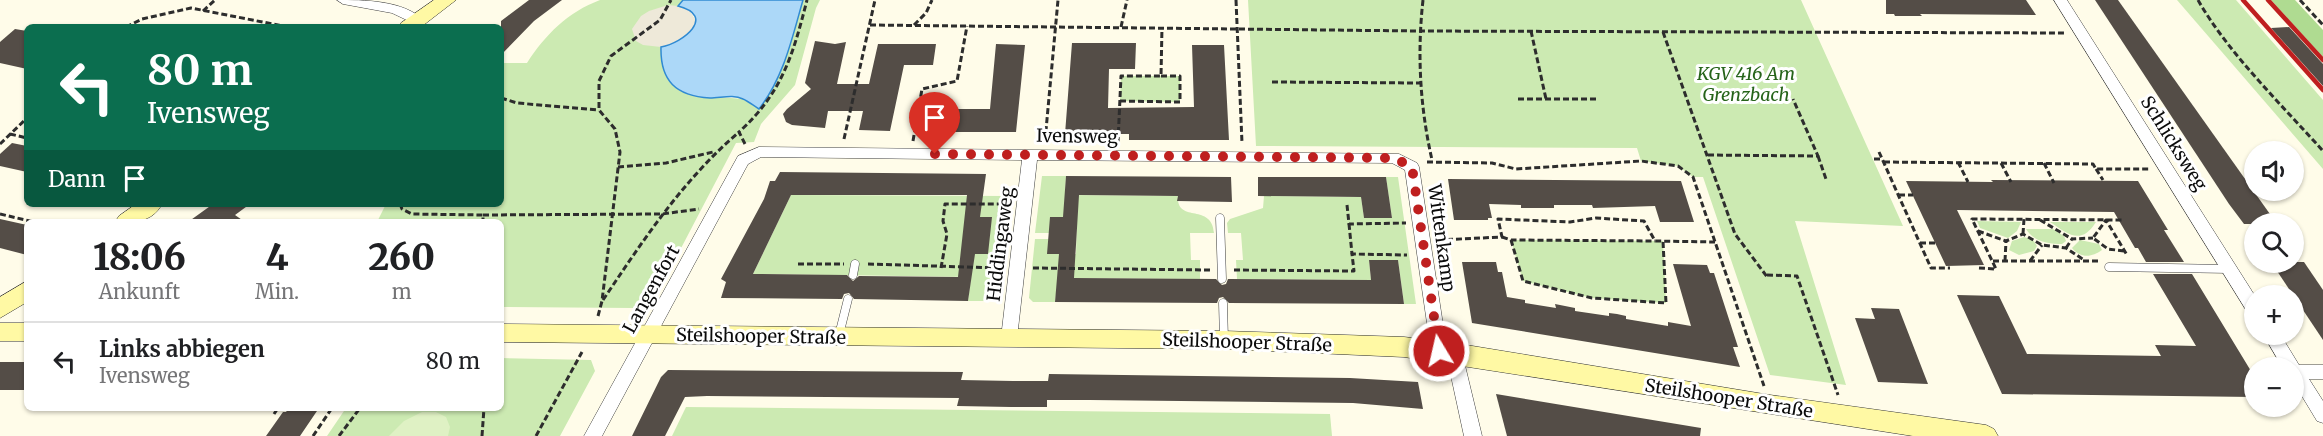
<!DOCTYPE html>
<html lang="de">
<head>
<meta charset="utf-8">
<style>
  body { margin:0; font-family:Merriweather,serif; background:#f6f6f6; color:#202124; height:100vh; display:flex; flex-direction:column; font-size:22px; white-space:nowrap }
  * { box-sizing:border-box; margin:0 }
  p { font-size:20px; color:#757577 }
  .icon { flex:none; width:33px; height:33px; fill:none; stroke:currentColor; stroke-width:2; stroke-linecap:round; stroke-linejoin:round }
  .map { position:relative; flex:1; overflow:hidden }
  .drawer { position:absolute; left:24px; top:219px; width:480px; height:192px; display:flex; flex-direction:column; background:#fff; border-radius:9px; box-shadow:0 2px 4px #0004 }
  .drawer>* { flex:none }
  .hud { position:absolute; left:24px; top:24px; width:480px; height:183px; border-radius:9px; box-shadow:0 2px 4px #0004; background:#0b6e4f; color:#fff; overflow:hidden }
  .fabs { position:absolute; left:2244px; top:141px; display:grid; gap:12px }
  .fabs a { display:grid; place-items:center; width:60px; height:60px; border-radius:50%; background:#fff; box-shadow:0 2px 4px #0004; font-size:30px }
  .pin { position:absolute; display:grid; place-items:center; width:51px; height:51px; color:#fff; margin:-62px -26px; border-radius:50% 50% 50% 0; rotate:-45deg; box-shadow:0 0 6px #0007 }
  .pin .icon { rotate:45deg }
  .me { position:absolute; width:66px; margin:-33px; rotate:351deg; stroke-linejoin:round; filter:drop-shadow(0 0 4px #0008) }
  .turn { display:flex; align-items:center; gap:21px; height:126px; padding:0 24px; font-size:27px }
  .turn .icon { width:78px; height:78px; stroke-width:2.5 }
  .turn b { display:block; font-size:42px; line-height:51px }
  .then { display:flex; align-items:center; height:57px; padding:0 24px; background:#0003; gap:12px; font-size:22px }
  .eta { display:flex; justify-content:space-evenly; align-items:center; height:102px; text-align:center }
  .eta b { font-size:36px; font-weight:800; line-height:42px }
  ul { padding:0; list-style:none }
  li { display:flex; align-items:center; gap:18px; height:78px; padding:0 24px; border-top:2px solid #e0e0e0 }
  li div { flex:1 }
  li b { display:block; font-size:22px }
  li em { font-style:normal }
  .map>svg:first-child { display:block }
  .green { fill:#cceab2 }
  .forest { fill:#afdb91 }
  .pitch { fill:#dff1c4 }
  .plaza { fill:#eee9d9 }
  .water { fill:#acd8f8; stroke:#308ad2; stroke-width:1.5 }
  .building { fill:#544d47; fill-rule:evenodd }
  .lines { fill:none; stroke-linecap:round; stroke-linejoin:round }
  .lane-casing { stroke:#3e3e3e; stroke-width:9 }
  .street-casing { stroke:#3e3e3e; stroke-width:1 }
  .secondary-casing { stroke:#2d2d2d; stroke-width:1 }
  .path { stroke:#2d2d2d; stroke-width:3; stroke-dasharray:6 3; stroke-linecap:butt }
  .lane { stroke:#fff; stroke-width:8 }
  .street { fill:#fff; fill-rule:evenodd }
  .secondary { fill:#fff9a4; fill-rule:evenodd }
  .rail { stroke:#bf1f1f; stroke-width:4.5 }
  .route { stroke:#bf1f1f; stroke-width:10; stroke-dasharray:0 18 }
  .labels { text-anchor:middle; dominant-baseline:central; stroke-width:6; stroke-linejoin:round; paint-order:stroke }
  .park-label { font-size:18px; font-style:italic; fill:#26641a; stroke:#fff }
  .street-label { font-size:18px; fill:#0b0b0b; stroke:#fff }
</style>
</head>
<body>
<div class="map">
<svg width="2323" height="436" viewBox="0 0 2323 436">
  <rect width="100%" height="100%" fill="#fffce9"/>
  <g class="green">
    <path d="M600 0H683L678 6 685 8 671 45 719 97 743 99 759 109C784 77 792 38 803 0H820L816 8 795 85 761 124 754 142 736 143 655 298 633 308 501 307V222H377L386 204H501V63H527C545 35 568 12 600 0Z"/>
    <polygon points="1248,0 1801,0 1903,226 1795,221 1846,385 1770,375 1703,177 1693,177 1678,166 1641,161 1637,148 1256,146"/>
    <polygon points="2177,0 2236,0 2323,100 2323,169"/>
    <polygon points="1121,76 1180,76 1180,102 1120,101"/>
    <path d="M1042 176H1066L1065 195 1178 196C1176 224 1212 202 1214 233H1190L1191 260H1200V279L1058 278 1055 302H1033L1029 298 1035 239H1049L1048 254H1076L1077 217 1049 233H1035Z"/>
    <polygon points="1386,177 1398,177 1416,304 1404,304 1398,260 1369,260 1371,280 1237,279 1236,260 1243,260 1241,233 1228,233 1227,223 1230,219 1263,208 1264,196 1361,197 1364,218 1392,218"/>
    <polygon points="791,195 1008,196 995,301 968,301 971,277 753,274"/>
    <polygon points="1977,221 2021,222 2017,231 2008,238 1980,228"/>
    <path d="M2050 222H2096C2081 246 2068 234 2050 222Z"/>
    <path d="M2026 229H2053L2064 236 2066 241 2062 244C2049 244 2034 242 2026 229Z"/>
    <polygon points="2024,237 2033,240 2037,246 2034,251 2019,255 2009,250 2012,241"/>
    <polygon points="1511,240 1663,241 1666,303 1592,298 1523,281"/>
    <path d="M2080 240 2099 244 2102 250C2092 257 2081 259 2072 248Z"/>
    <polygon points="501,358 591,360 595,371 560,436 327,436 346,408 501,408"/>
    <polygon points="686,407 1330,414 1332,436 672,436"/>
  </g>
  <polygon class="forest" points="2271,0 2295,0 2323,30 2323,57"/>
  <polygon class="pitch" points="422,412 436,412 446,417 450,427 448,436 389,436 404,421"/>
  <polygon class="plaza" points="668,5 678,6 690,11 696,21 692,31 680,42 661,47 643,45 636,41 632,29 641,16 649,11"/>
  <path class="water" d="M683 0H803C792 38 784 77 759 109 754 106 748 101 743 99 733 94 721 98 710 98 676 96 660 81 661 47 683 43 717 16 678 6Z"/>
  <g class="building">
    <polygon points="529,0 562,0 534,21 501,55 501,21"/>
    <polygon points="1886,0 2026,0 2036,15 1920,14 1922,16 1895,16 1894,14 1886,14"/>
    <polygon points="2095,0 2118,0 2277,224 2244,224 2229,204"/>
    <polygon points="2289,27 2323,64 2323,86 2271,28"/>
    <polygon points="15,29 27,31 27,69 0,63 0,42"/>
    <polygon points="815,41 835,44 846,42 837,84 869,84 878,44 936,44 933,65 904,65 890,131 859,130 863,111 828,111 825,128 792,125 786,122 783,114 787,109 811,89 805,83"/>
    <polygon points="1072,43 1136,43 1135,69 1109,69 1108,108 1194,107 1192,45 1224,45 1229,140 1129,140 1129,134 1065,134"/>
    <polygon points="996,44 1025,45 1016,132 922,132 926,109 990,109"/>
    <polygon points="12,143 27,146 27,172 0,166 0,154"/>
    <path d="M780 172 986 174 980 217H992L988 254H975L968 301 854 299 849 293 844 294 842 299 721 298 726 282 721 279 764 199 770 181H775ZM791 195H967L958 277 859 276 853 281 847 275 753 274Z"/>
    <polygon points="1066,176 1231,177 1232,202 1177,201 1178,196 1079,195 1074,278 1216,279 1222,285 1226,284 1228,279 1371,280 1369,260 1398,260 1404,304 1229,303 1223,297 1219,298 1217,303 1055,302 1059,254 1047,254 1050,217 1063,217"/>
    <polygon points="1258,177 1386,177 1392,218 1364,218 1361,197 1258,196"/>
    <polygon points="1448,179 1681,181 1694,222 1660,222 1655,206 1593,208 1592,205 1554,205 1554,208 1521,208 1521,205 1489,204 1492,218 1488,218 1488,220 1454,220"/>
    <polygon points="1991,180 2138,181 2168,230 2164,230 2184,262 2146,262 2138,248 2135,248 2114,212 1957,210 1984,265 1946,266 1906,181 1993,182"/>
    <polygon points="213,204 250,204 235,215 245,222 188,222"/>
    <polygon points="0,219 27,225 27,255 0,248"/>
    <polygon points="1462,262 1496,262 1498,272 1502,272 1507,297 1525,300 1525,303 1556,308 1555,304 1575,308 1575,311 1609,316 1609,313 1617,314 1626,316 1626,319 1668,326 1668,322 1691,326 1673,264 1707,265 1710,273 1714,273 1738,347 1733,347 1740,367 1472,323"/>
    <polygon points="2271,262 2304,262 2323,290 2323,340"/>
    <polygon points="2153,274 2192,274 2254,376 2254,397 2002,394 1957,295 1999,296 2027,354 2161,356 2155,345 2196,346"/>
    <polygon points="1871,308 1899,309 1928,384 1878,382 1855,318 1875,319"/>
    <rect x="0" y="362" width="27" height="28"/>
    <polygon points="668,370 963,372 961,380 1013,381 1048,381 1049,374 1350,378 1418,382 1423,409 1353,403 1090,400 1047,400 1047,407 1011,407 957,406 959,398 707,396 685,397 665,436 632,436 661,377"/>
    <polygon points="1496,394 1701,428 1700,436 1507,436"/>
    <polygon points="289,408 319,408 300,436 266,436 283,412 286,412"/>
  </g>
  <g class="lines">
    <g class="lane-casing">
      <g id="lane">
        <polyline points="1220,218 1222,279"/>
        <polyline points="2109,267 2229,269"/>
        <polyline points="853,275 855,264"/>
        <polyline points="1223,303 1224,340"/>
        <polyline points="839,335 848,299"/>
      </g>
    </g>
    <g class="street-casing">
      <g id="street">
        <path d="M337 0C363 0 405 0 424 21L417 25 392 13 343 4Z"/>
        <polygon points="2054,0 2067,0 2255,296 2254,314 2248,313"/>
        <polygon points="759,147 1399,154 1417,163 1419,167 1447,351 1454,346 1460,348 1462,353 1482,436 1464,436 1446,353 1439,358 1433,356 1431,351 1405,170 1392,163 1037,160 1017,338 1015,343 1009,345 1003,343 1001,338 1022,160 761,157 748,164 602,436 584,436 738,156"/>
        <polygon points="2263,334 2280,334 2299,365 2323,365 2323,379 2309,379 2323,401 2323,423 2317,421 2294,383 2294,368 2283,368"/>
      </g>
    </g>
    <g class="secondary-casing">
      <g id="secondary">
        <polygon points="434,0 456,0 421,27 399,27 401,23"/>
        <path d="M136 204H162C152 223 134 222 115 222L119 216Z"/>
        <polygon points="27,281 27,302 0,318 0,297"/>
        <rect x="0" y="323" width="27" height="18"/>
        <polygon points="501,324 1224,331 1404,337 1454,343 1770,395 1986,425 1994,429 1998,436 1913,436 1404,357 1224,349 501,342"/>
      </g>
    </g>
    <g class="path">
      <polyline points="1236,0 1242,143"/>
      <path d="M1423 0C1417 54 1420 107 1432 160"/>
      <path d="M2198 0C2228 53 2282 105 2323 151"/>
      <polyline points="2300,0 2323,25"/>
      <polyline points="203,11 215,0"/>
      <polyline points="870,25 1419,31 2065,33"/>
      <polyline points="914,25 926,13 932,0"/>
      <polyline points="126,27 142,19 191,8 288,27"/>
      <polyline points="1121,27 1127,0"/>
      <polyline points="1531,31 1546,99"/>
      <polyline points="1663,32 1735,234 1768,278"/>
      <polyline points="1272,82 1421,83"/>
      <polyline points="501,98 517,103 599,110"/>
      <polyline points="1518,99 1599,99"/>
      <polyline points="1120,101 1180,102 1180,76 1161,76"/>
      <polyline points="10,134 27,138"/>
      <polyline points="844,139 875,0"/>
      <polyline points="913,141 922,89 957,81 967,26"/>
      <polyline points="1045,141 1058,0"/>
      <polyline points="1118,142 1121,76 1161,76 1162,27"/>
      <polyline points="0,144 27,118"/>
      <path d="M745 144 739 132C782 93 793 55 807 0"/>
      <polyline points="1879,152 1931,268 1950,268"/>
      <polyline points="1708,155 1818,156 1793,99"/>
      <polyline points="1818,156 1826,179"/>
      <polyline points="1874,159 1882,159"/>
      <polyline points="1427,162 1492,163 1516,169 1641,161 1678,166 1693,177 1764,386"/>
      <polyline points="1884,162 2093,164 2096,169 2149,169"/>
      <polyline points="1958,162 1968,182"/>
      <polyline points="2001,163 2011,182"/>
      <polyline points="2044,163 2054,183"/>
      <polyline points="618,167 666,163 713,152"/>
      <polyline points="2096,169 2103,180"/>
      <polyline points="1899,195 1913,195"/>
      <polyline points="400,204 402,209 412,214 483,215 483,222"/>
      <polyline points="1347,205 1349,224 1406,223"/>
      <polyline points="0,214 34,222"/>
      <polyline points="483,215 662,214 699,209"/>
      <polyline points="2040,220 2072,239"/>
      <polyline points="1349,224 1352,254"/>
      <polyline points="1978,231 2006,241 2023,234 2042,245 2066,248 2084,260"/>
      <polyline points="2023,234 2024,219"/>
      <polyline points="1502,237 1511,240 1655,241"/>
      <polyline points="1438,240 1502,237 1498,219 1570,222 1596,218 1644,221 1655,241 1715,242"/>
      <polyline points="1511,240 1523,281 1592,298 1666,303 1663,241"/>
      <polyline points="1920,243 1935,243"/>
      <polyline points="2066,248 2072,239 2093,238"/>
      <polyline points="2124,251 2108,249 2093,238 2106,220 2127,255"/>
      <polyline points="1993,261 2099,261"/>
      <polyline points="2005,261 2006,241"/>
      <polyline points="2030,261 2042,245"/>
      <polyline points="798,264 844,264"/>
      <polyline points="868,264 1000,268"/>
      <polyline points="941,268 947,234 943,221 945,204 1008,204"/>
      <polyline points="1033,268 1210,270"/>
      <polyline points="1979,268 1996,269 1972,219 2124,220"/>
      <polyline points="1234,270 1354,271 1352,254 1407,255"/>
      <polyline points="1767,275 1797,276 1838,395"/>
      <path d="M603 300C644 239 683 180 739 132"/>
      <polyline points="598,316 602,301 620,152 615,129 599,110 599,81 611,56 660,20 671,0"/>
      <polyline points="274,414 278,408"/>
      <polyline points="313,436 332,408"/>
      <polyline points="339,436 360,408"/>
      <polyline points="482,436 484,408"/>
      <polyline points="536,436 582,352"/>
    </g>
    <use href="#lane" class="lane"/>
    <use href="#street" class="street"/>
    <use href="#secondary" class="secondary"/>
    <g class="rail">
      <polyline points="2243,0 2323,90"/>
      <polyline points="2268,0 2323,60"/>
    </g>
  </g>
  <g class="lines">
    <polyline class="route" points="935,154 1394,158 1412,167 1439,351"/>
  </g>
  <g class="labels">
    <g class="park-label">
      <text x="1746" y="73">KGV 416 Am<tspan x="1746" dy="21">Grenzbach</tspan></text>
    </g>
    <g class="street-label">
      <text transform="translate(1077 136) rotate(1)">Ivensweg</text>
      <text transform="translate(2174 143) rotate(58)">Schlicksweg</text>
      <text transform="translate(1442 238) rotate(82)">Wittenkamp</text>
      <text transform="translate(1000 244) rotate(-83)">Hiddingaweg</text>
      <text transform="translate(651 289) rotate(-61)">Langenfort</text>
      <text transform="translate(761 336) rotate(1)">Steilshooper Straße</text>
      <text transform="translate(1247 342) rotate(2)">Steilshooper Straße</text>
      <text transform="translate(1729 398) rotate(9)">Steilshooper Straße</text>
    </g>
  </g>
</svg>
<div class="fabs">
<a><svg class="icon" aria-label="sound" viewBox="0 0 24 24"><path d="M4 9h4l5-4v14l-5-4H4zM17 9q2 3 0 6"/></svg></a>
<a><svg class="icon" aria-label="search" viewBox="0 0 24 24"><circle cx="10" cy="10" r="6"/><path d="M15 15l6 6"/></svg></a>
<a>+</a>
<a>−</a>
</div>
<div class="pin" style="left:935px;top:154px;background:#d93025"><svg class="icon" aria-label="arrive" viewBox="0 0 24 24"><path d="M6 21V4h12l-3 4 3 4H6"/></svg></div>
<svg class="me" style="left:1439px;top:351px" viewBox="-20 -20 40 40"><circle r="17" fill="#bf1f1f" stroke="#fff" stroke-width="3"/><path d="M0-11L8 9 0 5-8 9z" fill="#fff"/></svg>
<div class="hud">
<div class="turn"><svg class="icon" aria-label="left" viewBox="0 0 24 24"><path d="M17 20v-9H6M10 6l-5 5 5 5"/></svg><div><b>80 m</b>Ivensweg</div></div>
<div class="then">Dann<svg class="icon" aria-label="arrive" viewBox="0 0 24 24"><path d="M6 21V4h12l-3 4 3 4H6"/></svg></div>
</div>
<section class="drawer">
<div class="eta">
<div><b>18:06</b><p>Ankunft</p></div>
<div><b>4</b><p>Min.</p></div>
<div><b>260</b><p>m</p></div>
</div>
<ul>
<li><svg class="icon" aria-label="left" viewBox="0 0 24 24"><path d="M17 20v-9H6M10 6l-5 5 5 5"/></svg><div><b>Links abbiegen</b><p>Ivensweg</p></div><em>80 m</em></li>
</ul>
</section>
</div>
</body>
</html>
